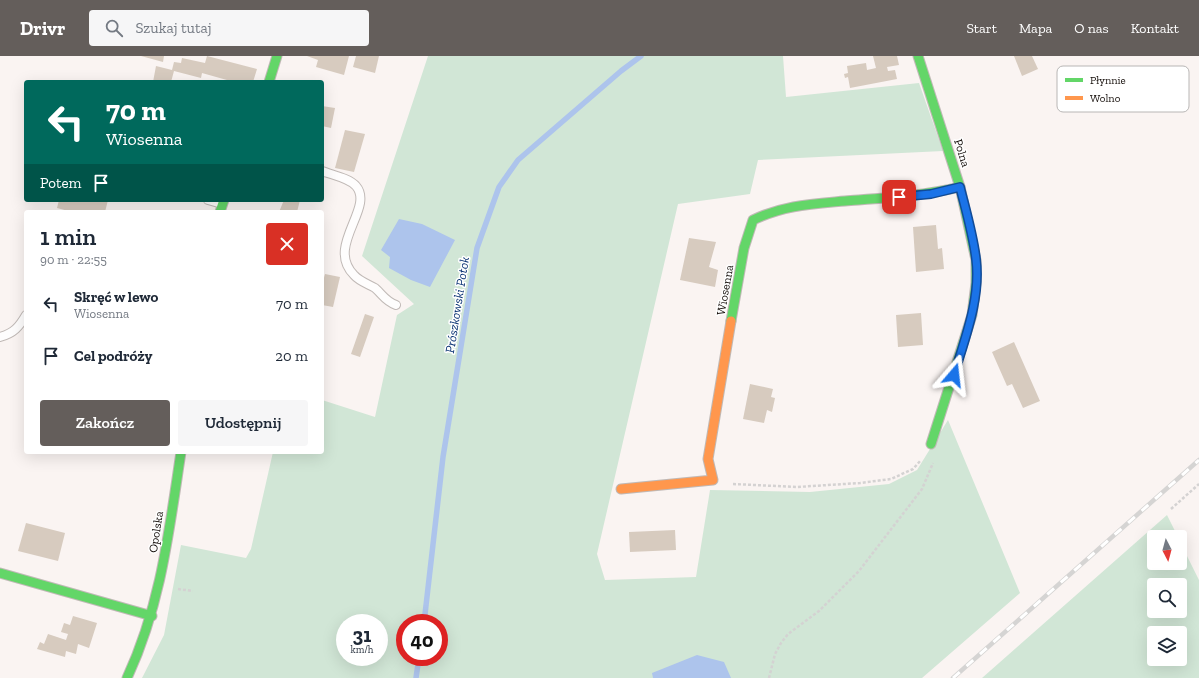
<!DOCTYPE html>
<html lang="pl">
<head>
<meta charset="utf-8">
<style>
  body { margin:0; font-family:"Zilla Slab",serif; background:#f6f6f7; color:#1f2937; height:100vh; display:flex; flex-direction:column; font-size:15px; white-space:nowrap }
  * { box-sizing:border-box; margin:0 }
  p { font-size:13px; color:#747a83 }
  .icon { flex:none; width:22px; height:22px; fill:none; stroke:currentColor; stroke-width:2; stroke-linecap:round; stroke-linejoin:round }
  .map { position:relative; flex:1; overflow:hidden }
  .panel { position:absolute; left:24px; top:154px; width:300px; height:244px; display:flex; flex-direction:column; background:#fff; border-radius:4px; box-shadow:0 4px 16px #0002 }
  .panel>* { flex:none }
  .top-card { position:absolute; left:24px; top:24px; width:300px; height:122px; border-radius:4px; box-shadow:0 4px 16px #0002; background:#00695c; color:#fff; overflow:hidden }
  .needle { width:26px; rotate:174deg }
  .controls { position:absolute; left:1147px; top:474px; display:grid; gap:8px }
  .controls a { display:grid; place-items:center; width:40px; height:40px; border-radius:4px; background:#fff; box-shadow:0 4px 16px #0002; font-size:20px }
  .speed { position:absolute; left:336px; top:558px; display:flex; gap:8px; font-size:20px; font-weight:700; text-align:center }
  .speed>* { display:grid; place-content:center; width:52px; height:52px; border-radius:50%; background:#fff; box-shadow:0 4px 16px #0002; line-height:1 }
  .speed small { font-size:10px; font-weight:400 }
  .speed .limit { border:6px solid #d22; background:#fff; color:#111 }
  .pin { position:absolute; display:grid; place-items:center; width:34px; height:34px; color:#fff; margin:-17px; border-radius:8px; box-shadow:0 2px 6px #0006 }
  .me { position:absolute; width:44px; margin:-22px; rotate:17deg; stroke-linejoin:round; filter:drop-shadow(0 0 3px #0008) }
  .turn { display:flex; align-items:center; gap:14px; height:84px; padding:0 16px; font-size:18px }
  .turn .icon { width:52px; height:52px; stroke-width:2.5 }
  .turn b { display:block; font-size:28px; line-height:34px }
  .then { display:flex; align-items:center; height:38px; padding:0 16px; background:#0003; gap:8px; font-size:15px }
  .round { display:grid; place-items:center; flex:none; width:42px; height:42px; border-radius:4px; background:#f6f6f7 }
  .overview { display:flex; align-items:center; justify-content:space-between; height:68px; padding:0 16px }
  h1 { font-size:24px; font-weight:600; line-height:30px }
  .primary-button { display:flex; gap:8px; margin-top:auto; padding:8px 16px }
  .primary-button a { flex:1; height:46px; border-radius:4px; background:#645e5b; color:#fff; font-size:16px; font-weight:600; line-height:46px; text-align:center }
  .primary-button a+a { background:#f6f6f7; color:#1f2937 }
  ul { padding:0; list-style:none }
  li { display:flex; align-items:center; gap:12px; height:52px; padding:0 16px }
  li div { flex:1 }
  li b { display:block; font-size:15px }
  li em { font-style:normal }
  header { display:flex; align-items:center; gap:24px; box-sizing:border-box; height:56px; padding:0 20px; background:#645e5b; color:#fff }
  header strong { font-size:19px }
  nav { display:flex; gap:22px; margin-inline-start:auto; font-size:14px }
  .search { width:280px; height:36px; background:#f6f6f7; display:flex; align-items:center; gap:10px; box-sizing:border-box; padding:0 14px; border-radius:4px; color:#747a83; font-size:15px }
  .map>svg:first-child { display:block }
  .green { fill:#d1e6d6; fill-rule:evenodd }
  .water { fill:#adc4ec }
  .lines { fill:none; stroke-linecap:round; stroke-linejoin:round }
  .stream { stroke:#adc4ec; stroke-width:5.5 }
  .building { fill:#d7cbbf }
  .lane-casing { stroke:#c0b9b6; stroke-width:10 }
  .fast-casing { stroke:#c0b9b6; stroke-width:11 }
  .slow-casing { stroke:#c0b9b6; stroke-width:11 }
  .path { stroke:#d4d2d2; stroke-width:2.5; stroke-dasharray:3 2; stroke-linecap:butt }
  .lane { stroke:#fefdfd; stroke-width:8 }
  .fast { stroke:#63d668; stroke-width:9 }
  .slow { stroke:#ff974d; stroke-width:9 }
  .rail-casing { stroke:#d5d4d3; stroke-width:4.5 }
  .rail { stroke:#fff; stroke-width:3; stroke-dasharray:9; stroke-linecap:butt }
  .route-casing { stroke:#114b97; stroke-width:10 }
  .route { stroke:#1a73e8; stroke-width:7 }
  .labels { text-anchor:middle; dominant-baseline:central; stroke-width:3; stroke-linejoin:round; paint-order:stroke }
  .street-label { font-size:12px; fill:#140d09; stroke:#fff }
  .water-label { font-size:13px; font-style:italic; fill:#032d6f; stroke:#fff }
  .key { fill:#fff; stroke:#b8b6b5; stroke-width:1 }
  .key-label { font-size:11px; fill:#140d09 }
</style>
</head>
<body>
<header>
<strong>Drivr</strong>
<div class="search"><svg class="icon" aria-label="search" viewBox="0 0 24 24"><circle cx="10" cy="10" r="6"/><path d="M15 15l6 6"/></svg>Szukaj tutaj</div>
<nav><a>Start</a><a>Mapa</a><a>O nas</a><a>Kontakt</a></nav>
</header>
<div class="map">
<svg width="1199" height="622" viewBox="0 0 1199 622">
  <rect width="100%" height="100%" fill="#faf4f2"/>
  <g class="green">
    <path d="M428 0H783L786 41 919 27 943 95 758 104 750 138 678 148 597 498 605 524 696 521 710 434 810 436 889 428 917 414 948 364 1020 537 922 622H142L164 579 181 489 246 502 251 493 273 396H322V344L375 361 397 259 414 248 362 200ZM345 567H379V601H345ZM405 567H439V601H405Z"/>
    <path d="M1167 459 1178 481H1154V507H1180V486L1199 524V622H982ZM1154 529H1180V555H1154ZM1154 577H1180V603H1154Z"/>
  </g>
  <g class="water">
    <polygon points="399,163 422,168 455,184 430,231 411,224 389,212 390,201 381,194"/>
    <polygon points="697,599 724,606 731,622 653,622 652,617"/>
  </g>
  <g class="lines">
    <g class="stream">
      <polyline points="424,567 443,401 477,192 499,131 518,104 621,15 641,0"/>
      <polyline points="416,622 419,601"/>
    </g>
  </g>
  <g class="building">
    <polygon points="141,0 164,0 163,6"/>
    <polygon points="207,0 257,13 253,26 234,26 202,17 201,22 174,15 171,26 153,26 156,10 172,14 174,6 181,7 182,2 205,7"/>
    <polygon points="307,0 349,0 344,19 316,11 318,4"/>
    <polygon points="356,0 379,0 375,17 353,11"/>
    <polygon points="873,0 897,0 899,9 887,11 888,15 895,14 897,23 850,32 848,21 845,22 844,18 848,17 847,10 866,7 867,14 876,12"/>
    <polygon points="1014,0 1032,0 1038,13 1022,20"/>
    <polygon points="322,50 335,52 331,72 322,70"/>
    <polygon points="345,74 365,78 354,116 335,112"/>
    <polygon points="59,144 108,144 105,156 72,156 57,152"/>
    <polygon points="284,144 300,144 297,156 279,156"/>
    <polygon points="936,169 938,193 942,192 944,213 916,216 913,171"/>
    <polygon points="689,182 716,186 709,211 718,214 715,231 680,224"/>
    <polygon points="325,218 340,221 333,251 322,249 322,229"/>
    <polygon points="921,257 923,289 898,291 896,259"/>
    <polygon points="365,258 374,261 360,301 351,298"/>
    <polygon points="1014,286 1040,345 1023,352 1012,328 1007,330 992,296"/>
    <polygon points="750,328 773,333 771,341 775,342 772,356 767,354 764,367 743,363"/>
    <polygon points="26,467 65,477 58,505 18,495"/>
    <polygon points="675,474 676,494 630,496 629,476"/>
    <polygon points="73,560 97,567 89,592 78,588 76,598 66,595 65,601 37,593 40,586 44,588 48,578 66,584 68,578 61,576 64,567 70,569"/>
  </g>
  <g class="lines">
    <g class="lane-casing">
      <g id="lane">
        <path d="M322 115C332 119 349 122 356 130 375 152 325 190 354 219 359 225 368 228 375 232 383 239 385 245 396 249"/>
        <polyline points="208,144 222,148"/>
        <path d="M0 281C14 277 19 271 26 259"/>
      </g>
    </g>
    <g class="fast-casing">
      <g id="fast">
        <polyline points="918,0 960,131 976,204 976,227 972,259 931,388"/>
        <polyline points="269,26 277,0"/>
        <polyline points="220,156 224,144"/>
        <path d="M731 265 744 192 753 164C784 149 812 148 845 145 884 142 922 140 960 131"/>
        <polyline points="0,517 152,560"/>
        <path d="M127 622C161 549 169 475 181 396"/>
      </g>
    </g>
    <g class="slow-casing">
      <polyline id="slow" points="621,433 713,424 708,403 731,265"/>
    </g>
    <g class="path">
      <polyline points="733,428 797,431 860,427 891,423 913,413 921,404"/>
      <polyline points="1171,453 1199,428"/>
      <polyline points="178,533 193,535"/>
      <polyline points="769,622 775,598 781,587 788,578 819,555 859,515 922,433 933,407"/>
    </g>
    <use href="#lane" class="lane"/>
    <use href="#fast" class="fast"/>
    <use href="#slow" class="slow"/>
    <g class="rail-casing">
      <polyline id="rail" points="953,622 1199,404"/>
    </g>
    <use href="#rail" class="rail"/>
  </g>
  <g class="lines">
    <g class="route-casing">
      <path id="route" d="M899 141 931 138 960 131C966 155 973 178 976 203 981 242 965 282 954 319"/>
    </g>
    <use href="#route" class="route"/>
  </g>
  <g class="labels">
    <g class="street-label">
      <text transform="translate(962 97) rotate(73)">Polna</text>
      <text transform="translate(725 234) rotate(-80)">Wiosenna</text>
      <text transform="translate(156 476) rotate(-81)">Opolska</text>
    </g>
    <g class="water-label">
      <text transform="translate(457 249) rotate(-81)">Prószkowski Potok</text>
    </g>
  </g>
  <rect x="1057" y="10" width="132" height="46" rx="6" class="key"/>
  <rect x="1065" y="22" width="18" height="4" fill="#63d668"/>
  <rect x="1065" y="40" width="18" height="4" fill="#ff974d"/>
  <g class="key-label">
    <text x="1090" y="28">Płynnie</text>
    <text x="1090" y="46">Wolno</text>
  </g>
</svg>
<div class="controls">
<a><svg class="needle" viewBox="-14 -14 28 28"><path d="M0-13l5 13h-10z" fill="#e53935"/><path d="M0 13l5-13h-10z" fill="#747a83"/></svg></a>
<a><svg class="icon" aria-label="search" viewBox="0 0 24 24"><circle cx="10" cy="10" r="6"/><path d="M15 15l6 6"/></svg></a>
<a><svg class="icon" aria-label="layers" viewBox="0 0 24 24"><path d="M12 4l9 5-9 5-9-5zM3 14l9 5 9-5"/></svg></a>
</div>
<div class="speed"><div>31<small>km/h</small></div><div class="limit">40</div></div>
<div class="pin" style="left:899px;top:141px;background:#d93025"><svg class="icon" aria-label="arrive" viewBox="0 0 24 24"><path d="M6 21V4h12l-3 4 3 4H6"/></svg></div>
<svg class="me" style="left:954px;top:319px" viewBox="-20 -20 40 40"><path d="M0-17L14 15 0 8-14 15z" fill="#1a73e8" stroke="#fff" stroke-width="4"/></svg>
<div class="top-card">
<div class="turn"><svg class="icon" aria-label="left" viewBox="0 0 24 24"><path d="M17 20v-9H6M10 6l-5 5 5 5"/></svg><div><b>70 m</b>Wiosenna</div></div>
<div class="then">Potem<svg class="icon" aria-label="arrive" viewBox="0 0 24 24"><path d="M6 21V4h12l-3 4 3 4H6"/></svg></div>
</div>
<section class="panel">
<div class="overview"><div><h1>1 min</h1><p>90 m · 22:55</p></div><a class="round" style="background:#d93025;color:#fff"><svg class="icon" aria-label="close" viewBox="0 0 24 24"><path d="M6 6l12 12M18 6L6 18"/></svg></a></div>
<ul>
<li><svg class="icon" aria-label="left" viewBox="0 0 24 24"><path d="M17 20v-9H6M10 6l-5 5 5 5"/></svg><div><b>Skręć w lewo</b><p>Wiosenna</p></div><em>70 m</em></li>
<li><svg class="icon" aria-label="arrive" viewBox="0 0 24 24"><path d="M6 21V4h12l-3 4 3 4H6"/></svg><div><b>Cel podróży</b></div><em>20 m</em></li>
</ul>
<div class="primary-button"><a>Zakończ</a><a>Udostępnij</a></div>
</section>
</div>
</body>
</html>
